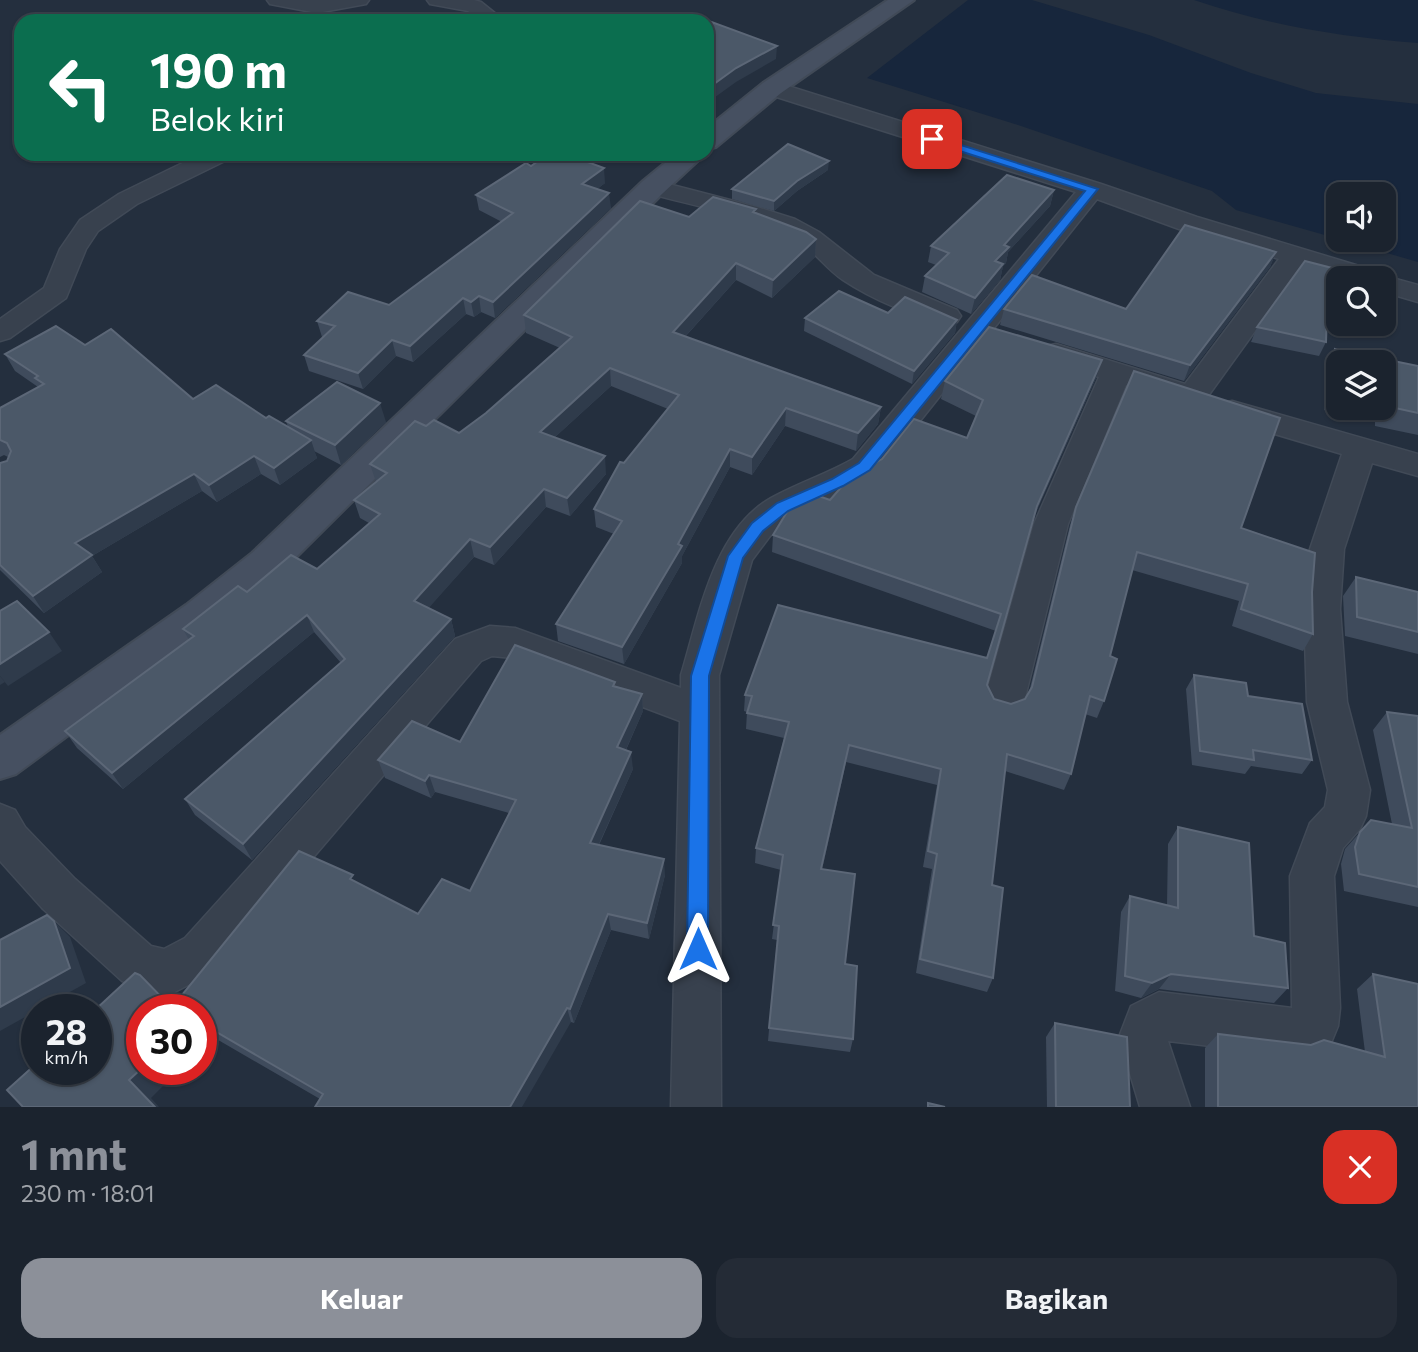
<!DOCTYPE html>
<html lang="id">
<head>
<meta charset="utf-8">
<style>
  body { margin:0; font-family:Commissioner,sans-serif; background:#242b36; color:#f1f3f6; height:100vh; display:flex; flex-direction:column; font-size:26px; white-space:nowrap }
  * { box-sizing:border-box; margin:0 }
  p { font-size:23px; color:#a0a4aa }
  .icon { flex:none; width:38px; height:38px; fill:none; stroke:currentColor; stroke-width:2; stroke-linecap:round; stroke-linejoin:round }
  .map { position:relative; height:1107px; overflow:hidden }
  .panel { display:flex; flex-direction:column; background:#1b232e; flex:1 }
  .panel>* { flex:none }
  .hud { position:absolute; left:14px; top:14px; width:700px; height:147px; border-radius:21px; box-shadow:0 2px 5px #0004,0 0 0 2px #39404a; background:#0b6e4f; color:#fff; overflow:hidden }
  .fabs { position:absolute; left:1326px; top:182px; display:grid; gap:14px }
  .fabs a { display:grid; place-items:center; width:70px; height:70px; border-radius:14px; background:#1b232e; box-shadow:0 2px 5px #0004,0 0 0 2px #39404a; font-size:35px }
  .speed { position:absolute; left:21px; top:994px; display:flex; gap:14px; font-size:35px; font-weight:700; text-align:center }
  .speed>* { display:grid; place-content:center; width:91px; height:91px; border-radius:50%; background:#1b232e; box-shadow:0 2px 5px #0004,0 0 0 2px #39404a; line-height:1 }
  .speed small { font-size:18px; font-weight:400 }
  .speed .limit { border:10px solid #d22; background:#fff; color:#111 }
  .pin { position:absolute; display:grid; place-items:center; width:60px; height:60px; color:#fff; margin:-30px; border-radius:14px; box-shadow:0 4px 10px #0006 }
  .me { position:absolute; width:77px; margin:-38px; rotate:0deg; stroke-linejoin:round; filter:drop-shadow(0 0 5px #0008) }
  .turn { display:flex; align-items:center; gap:24px; height:147px; padding:0 21px; font-size:32px }
  .turn .icon { width:91px; height:91px; stroke-width:2.5 }
  .turn b { display:block; font-size:49px; line-height:60px }
  .round { display:grid; place-items:center; flex:none; width:74px; height:74px; border-radius:21px; background:#242b36 }
  .head { display:flex; align-items:center; justify-content:space-between; height:119px; padding:0 21px }
  h1 { font-size:42px; font-weight:700; line-height:52px; color:#8c9099 }
  .button { display:flex; gap:14px; margin-top:auto; padding:14px 21px }
  .button a { flex:1; height:80px; border-radius:21px; background:#8c9099; color:#fff; font-size:28px; font-weight:700; line-height:80px; text-align:center }
  .button a+a { background:#242b36; color:#f1f3f6 }
  .map>svg:first-child { display:block }
  .water { fill:#17263c }
  .lines { fill:none; stroke-linecap:round; stroke-linejoin:round }
  .street-casing { stroke:#414a57; stroke-width:3 }
  .secondary-casing { stroke:#414a57; stroke-width:4 }
  .street { fill:#38414e; fill-rule:evenodd }
  .secondary { fill:#465061; fill-rule:evenodd }
  .wall { fill:#3f4b5c; fill-rule:evenodd }
  .shaded-wall { fill:#2f3b4b }
  .building { fill:#4b5868; stroke:#5c6777; stroke-width:2 }
  .route { fill:#1a73e8; stroke:#114b97; stroke-width:2 }
</style>
</head>
<body>
<div class="map">
<svg width="1418" height="1107" viewBox="0 0 1418 1107">
  <rect width="100%" height="100%" fill="#242f3e"/>
  <g class="water">
    <polygon points="968,0 1032,0 1149,35 1251,73 1316,93 1418,104 1418,262 1342,240 1384,240 1384,194 1339,194 1339,239 1236,210 1212,191 1018,125 867,78"/>
    <path d="M1194 0H1418V43C1341 37 1267 25 1194 0Z"/>
  </g>
  <g class="lines">
    <g class="street-casing">
      <g id="street">
        <polygon points="267,0 369,0 366,4 317,13 270,4"/>
        <polygon points="427,0 474,0 481,2 496,14 494,21 474,21 475,16 468,11 430,4"/>
        <path d="M772 81 1101 184 1197 217 1379 272 1381 275 1418 285V302L1384 292V278H1341L1302 266 1203 403 1192 406 1126 385 1068 524 1024 702 1018 713 1004 718 990 713 984 702 1034 524 1099 377 1046 360 1041 353 1046 346 1056 344 1185 384 1279 259 1179 229 1097 199 877 475 850 491 794 516 770 536 752 560 719 675 721 1107H671L680 721 513 658 492 656 481 661 217 970 167 996 122 981 43 909 0 861V804L15 810 25 827 75 879 151 946 164 949 185 938 455 639 490 626 515 628 681 688V675C699 616 713 531 771 498 798 483 827 474 853 459L1076 192 764 93 761 88 764 83Z"/>
        <polygon points="201,154 232,154 229,159 137,204 98,231 86,249 66,298 10,338 0,341 0,319 44,288 60,249 80,220 119,194"/>
        <path d="M653 180 757 207 795 219 819 232 874 275 957 310 961 316 957 322 947 325C913 316 873 300 843 280 825 268 813 249 794 238 747 215 694 206 644 192L641 187 644 182Z"/>
        <polygon points="1232,401 1418,454 1418,476 1372,463 1344,549 1340,609 1347,702 1370,790 1366,816 1360,829 1343,848 1334,876 1340,1008 1338,1026 1331,1043 1296,1056 1168,1041 1190,1107 1140,1107 1119,1037 1131,1006 1159,992 1292,1008 1290,876 1310,823 1325,807 1328,790 1307,702 1304,609 1310,549 1342,454 1221,418 1216,411 1221,404"/>
      </g>
    </g>
    <g class="secondary-casing">
      <g id="secondary">
        <polygon points="888,0 914,0 781,93 716,147 707,149 707,128 763,83"/>
        <polygon points="676,154 705,154 663,193 280,573 214,627 16,774 0,779 0,735 186,605 252,553 643,181"/>
      </g>
    </g>
    <use href="#street" class="street"/>
    <use href="#secondary" class="secondary"/>
  </g>
  <g class="wall">
    <polygon points="531,166 605,183 597,189 611,208 495,318 481,312 474,317 466,314 413,362 396,356 363,389 309,371 304,355 323,337 322,337 317,321 389,305 502,222 479,210 476,195"/>
    <polygon points="828,170 797,191 774,211 732,199 732,189"/>
    <polygon points="1054,190 1050,206 1008,252 1006,263 1003,266 1000,280 971,314 922,292 925,276 936,265 928,262 931,246"/>
    <polygon points="756,214 816,239 815,257 772,298 736,280 685,337 881,407 878,424 856,451 785,426 752,475 730,467 682,556 682,563 624,664 558,641 556,624 614,534 596,527 594,509 624,463 668,409 611,386 555,437 606,474 570,516 546,507 494,565 474,557 428,608 451,619 455,636 252,860 195,815 185,799 341,663 314,632 123,789 77,748 65,731 189,640 183,629 247,592 317,569 369,523 360,518 354,500 376,482 370,464 426,426 459,433 486,413 560,348 526,333 524,315 689,217"/>
    <polygon points="1276,252 1270,267 1184,381 1000,325 1004,309 1126,309"/>
    <polygon points="888,313 957,320 955,333 912,384 804,331 805,318"/>
    <polygon points="1257,327 1326,342 1319,356 1251,342"/>
    <polygon points="85,345 193,399 266,418 288,427 286,421 386,422 341,465 314,451 317,458 280,485 261,474 217,502 202,491 92,556 102,572 44,613 0,570 0,463 7,461 8,457 4,455 0,457 0,408 38,387 15,371 5,354"/>
    <path d="M1335 349 1418 366V435L1375 426V420L1324 410 1326 368ZM1339 362H1384V408H1339Z"/>
    <polygon points="1096,378 1032,521 987,685 994,699 1011,704 1025,699 1029,692 1070,525 1076,507 1241,528 1312,592 1313,634 1303,651 1232,626 1239,601 1132,570 1110,656 1104,701 1097,718 1085,714 1071,774 1064,790 1005,771 992,885 993,978 987,992 916,973 932,869 923,867 937,785 846,762 822,869 845,964 853,1039 850,1052 768,1041 777,940 772,939 781,870 755,863 756,848 784,738 746,729 747,712 744,711 745,695 987,658 996,631 772,552 773,535 830,500 967,438 976,416 941,399 945,381"/>
    <polygon points="1356,577 1418,592 1418,654 1345,636 1343,596"/>
    <polygon points="1194,675 1248,696 1312,760 1302,774 1251,766 1245,774 1192,765 1186,689"/>
    <polygon points="616,686 642,694 643,711 626,750 633,769 599,845 665,875 649,939 611,930 574,1023 571,1022 320,1099 201,1030 201,1010 176,1010 173,1006 356,883 418,914 470,891 509,813 435,792 431,798 385,778 378,760 460,742"/>
    <polygon points="1387,712 1418,716 1418,907 1344,891 1341,864 1345,849 1371,820 1392,824 1373,730"/>
    <polygon points="1178,827 1254,936 1288,988 1274,1003 1159,989 1141,998 1115,991 1121,912 1130,896 1167,905 1168,844"/>
    <polygon points="1373,974 1418,1107 1205,1107 1205,1048 1218,1034 1365,1052 1357,989"/>
    <polygon points="1055,1023 1130,1107 1047,1107 1046,1037"/>
  </g>
  <g class="shaded-wall">
    <polygon points="777,46 776,59 736,82 707,103 707,89 736,68"/>
    <polygon points="829,161 828,170 797,191 774,211 774,201 797,181"/>
    <polygon points="604,168 605,183 584,200 582,184"/>
    <polygon points="1054,190 1050,206 1008,252 1006,263 1003,266 1000,280 971,314 975,298 1004,245"/>
    <polygon points="609,193 611,208 495,318 493,302"/>
    <polygon points="816,239 815,257 772,298 773,280"/>
    <polygon points="1276,252 1270,267 1184,381 1190,365"/>
    <polygon points="736,263 736,280 673,350 673,332"/>
    <polygon points="479,296 481,312 474,317 471,302"/>
    <polygon points="463,298 466,314 413,362 410,346"/>
    <polygon points="957,320 955,333 912,384 914,371"/>
    <polygon points="392,340 396,356 363,389 358,373"/>
    <polygon points="1102,360 1096,378 1031,523 1037,506"/>
    <polygon points="610,368 611,386 542,449 540,432"/>
    <polygon points="380,403 386,422 341,465 335,445"/>
    <polygon points="881,407 878,424 856,451 858,433"/>
    <polygon points="786,408 785,426 752,475 752,457"/>
    <polygon points="311,440 317,458 280,485 274,468"/>
    <polygon points="730,449 730,467 682,556 682,563 624,664 622,647"/>
    <polygon points="254,456 261,474 217,502 209,485"/>
    <polygon points="605,456 606,474 570,516 567,498"/>
    <polygon points="194,474 202,491 92,556 102,572 44,613 33,596 75,543"/>
    <polygon points="544,489 546,507 494,565 490,547"/>
    <polygon points="470,539 474,557 419,619 414,601"/>
    <polygon points="307,615 314,632 123,789 112,773"/>
    <polygon points="451,619 455,636 252,860 243,844"/>
    <polygon points="49,632 62,651 8,686 0,676 0,664"/>
    <polygon points="0,676 5,682 0,685"/>
    <polygon points="642,694 643,711 619,765 617,747"/>
    <polygon points="849,745 846,762 819,884 821,869"/>
    <polygon points="631,752 633,769 592,859 590,843"/>
    <polygon points="429,775 435,792 431,798 425,781"/>
    <polygon points="664,859 665,875 649,939 647,923"/>
    <polygon points="608,914 611,930 574,1023 570,1009"/>
    <polygon points="54,921 70,937 86,983 0,1031 0,1007"/>
    <polygon points="1171,974 1159,989 1141,998 1152,983"/>
    <polygon points="567,1008 571,1022 522,1107 510,1107"/>
    <polygon points="201,1038 206,1043 201,1048"/>
    <polygon points="142,1068 142,1069 180,1069 151,1098 159,1107 155,1107 129,1080"/>
  </g>
  <g class="building">
    <polygon points="687,13 777,46 736,68 707,89 707,21 668,21"/>
    <polygon points="788,144 829,161 797,181 774,201 732,189"/>
    <polygon points="548,154 566,154 604,168 582,184 609,193 493,302 479,296 471,302 463,298 410,346 392,340 358,373 304,355 335,326 317,321 348,292 389,305 513,213 476,195 526,163 531,166"/>
    <polygon points="1007,175 1054,190 1004,245 1009,247 995,261 1003,264 975,298 925,276 949,253 931,246"/>
    <polygon points="713,197 756,209 753,212 806,232 816,239 773,280 736,263 673,332 881,407 858,433 786,408 752,457 730,449 678,544 682,546 622,647 556,624 622,521 594,509 620,462 624,463 679,395 610,368 540,432 605,456 567,498 544,489 490,547 470,539 414,601 451,619 243,844 185,799 345,659 307,615 112,773 65,731 194,636 183,629 238,586 247,592 291,555 317,569 380,514 354,500 387,473 370,464 415,421 426,426 434,420 459,433 486,413 572,337 524,315 640,201 689,217"/>
    <polygon points="1185,225 1276,252 1190,365 1004,309 1032,275 1126,309"/>
    <polygon points="1305,261 1340,270 1327,313 1326,342 1257,327"/>
    <polygon points="839,291 888,313 905,297 957,320 914,371 805,318"/>
    <polygon points="56,326 85,345 111,329 193,399 216,385 266,418 269,416 311,440 274,468 254,456 209,485 194,474 75,543 92,555 33,596 0,565 0,463 7,461 11,451 7,443 0,440 0,408 44,384 35,378 38,376 5,354"/>
    <polygon points="989,327 1102,360 1037,506 987,685 994,699 1011,704 1025,699 1032,687 1076,507 1134,371 1280,418 1241,528 1315,553 1312,592 1313,634 1241,609 1248,584 1137,552 1110,656 1117,659 1104,701 1090,696 1071,774 1007,754 992,885 1003,888 993,978 920,959 937,854 928,851 941,769 849,745 821,869 855,874 845,964 857,966 853,1039 769,1028 779,926 773,925 783,855 756,848 789,722 747,713 752,696 745,695 778,605 987,658 1001,614 773,535 790,507 797,501 813,494 830,500 850,477 882,459 914,419 967,438 983,400 945,381"/>
    <polygon points="1335,349 1418,366 1418,413 1386,406 1386,401 1384,401 1384,362 1339,362 1339,391 1334,390"/>
    <polygon points="337,382 380,403 335,445 286,421"/>
    <polygon points="1356,577 1418,592 1418,632 1357,617"/>
    <polygon points="17,601 49,632 0,664 0,611"/>
    <polygon points="515,645 615,682 613,686 642,694 617,747 631,752 590,843 664,859 647,923 608,914 570,1009 567,1008 510,1107 315,1107 323,1094 201,1023 201,1010 178,1010 173,1006 299,851 353,875 350,879 418,914 442,879 470,891 516,800 429,775 425,781 378,760 412,721 460,742"/>
    <polygon points="1194,675 1246,683 1248,696 1302,704 1312,760 1253,750 1254,760 1200,751"/>
    <polygon points="1387,712 1418,716 1418,887 1359,874 1355,847 1360,832 1371,820 1412,828"/>
    <polygon points="1178,827 1249,843 1254,936 1285,943 1288,988 1171,974 1152,983 1125,976 1130,896 1178,908"/>
    <polygon points="47,915 54,921 70,968 0,1007 0,940"/>
    <polygon points="135,973 140,975 174,1010 142,1010 142,1068 129,1080 155,1107 23,1107 7,1090 37,1063 37,1069 96,1069 96,1010 95,1010"/>
    <polygon points="1373,974 1418,984 1418,1107 1218,1107 1218,1034 1311,1045 1324,1040 1385,1057"/>
    <polygon points="1055,1023 1127,1037 1130,1107 1056,1107"/>
    <polygon points="928,1103 945,1107 928,1107"/>
  </g>
  <polygon class="route" points="928,137 936,137 1098,189 870,470 843,486 788,511 763,531 743,558 709,676 708,949 705,956 698,959 690,956 687,949 691,676 728,556 752,523 777,503 832,479 859,463 1085,191 928,141"/>
</svg>
<div class="fabs">
<a><svg class="icon" aria-label="sound" viewBox="0 0 24 24"><path d="M4 9h4l5-4v14l-5-4H4zM17 9q2 3 0 6"/></svg></a>
<a><svg class="icon" aria-label="search" viewBox="0 0 24 24"><circle cx="10" cy="10" r="6"/><path d="M15 15l6 6"/></svg></a>
<a><svg class="icon" aria-label="layers" viewBox="0 0 24 24"><path d="M12 4l9 5-9 5-9-5zM3 14l9 5 9-5"/></svg></a>
</div>
<div class="speed"><div>28<small>km/h</small></div><div class="limit">30</div></div>
<div class="pin" style="left:932px;top:139px;background:#d93025"><svg class="icon" aria-label="arrive" viewBox="0 0 24 24"><path d="M6 21V4h12l-3 4 3 4H6"/></svg></div>
<svg class="me" style="left:698px;top:949px" viewBox="-20 -20 40 40"><path d="M0-17L14 15 0 8-14 15z" fill="#1a73e8" stroke="#fff" stroke-width="4"/></svg>
<div class="hud">
<div class="turn"><svg class="icon" aria-label="left" viewBox="0 0 24 24"><path d="M17 20v-9H6M10 6l-5 5 5 5"/></svg><div><b>190 m</b>Belok kiri</div></div>
</div>
</div>
<section class="panel">
<div class="head"><div><h1>1 mnt</h1><p>230 m · 18:01</p></div><a class="round" style="background:#d93025;color:#fff"><svg class="icon" aria-label="close" viewBox="0 0 24 24"><path d="M6 6l12 12M18 6L6 18"/></svg></a></div>
<div class="button"><a>Keluar</a><a>Bagikan</a></div>
</section>
</body>
</html>
